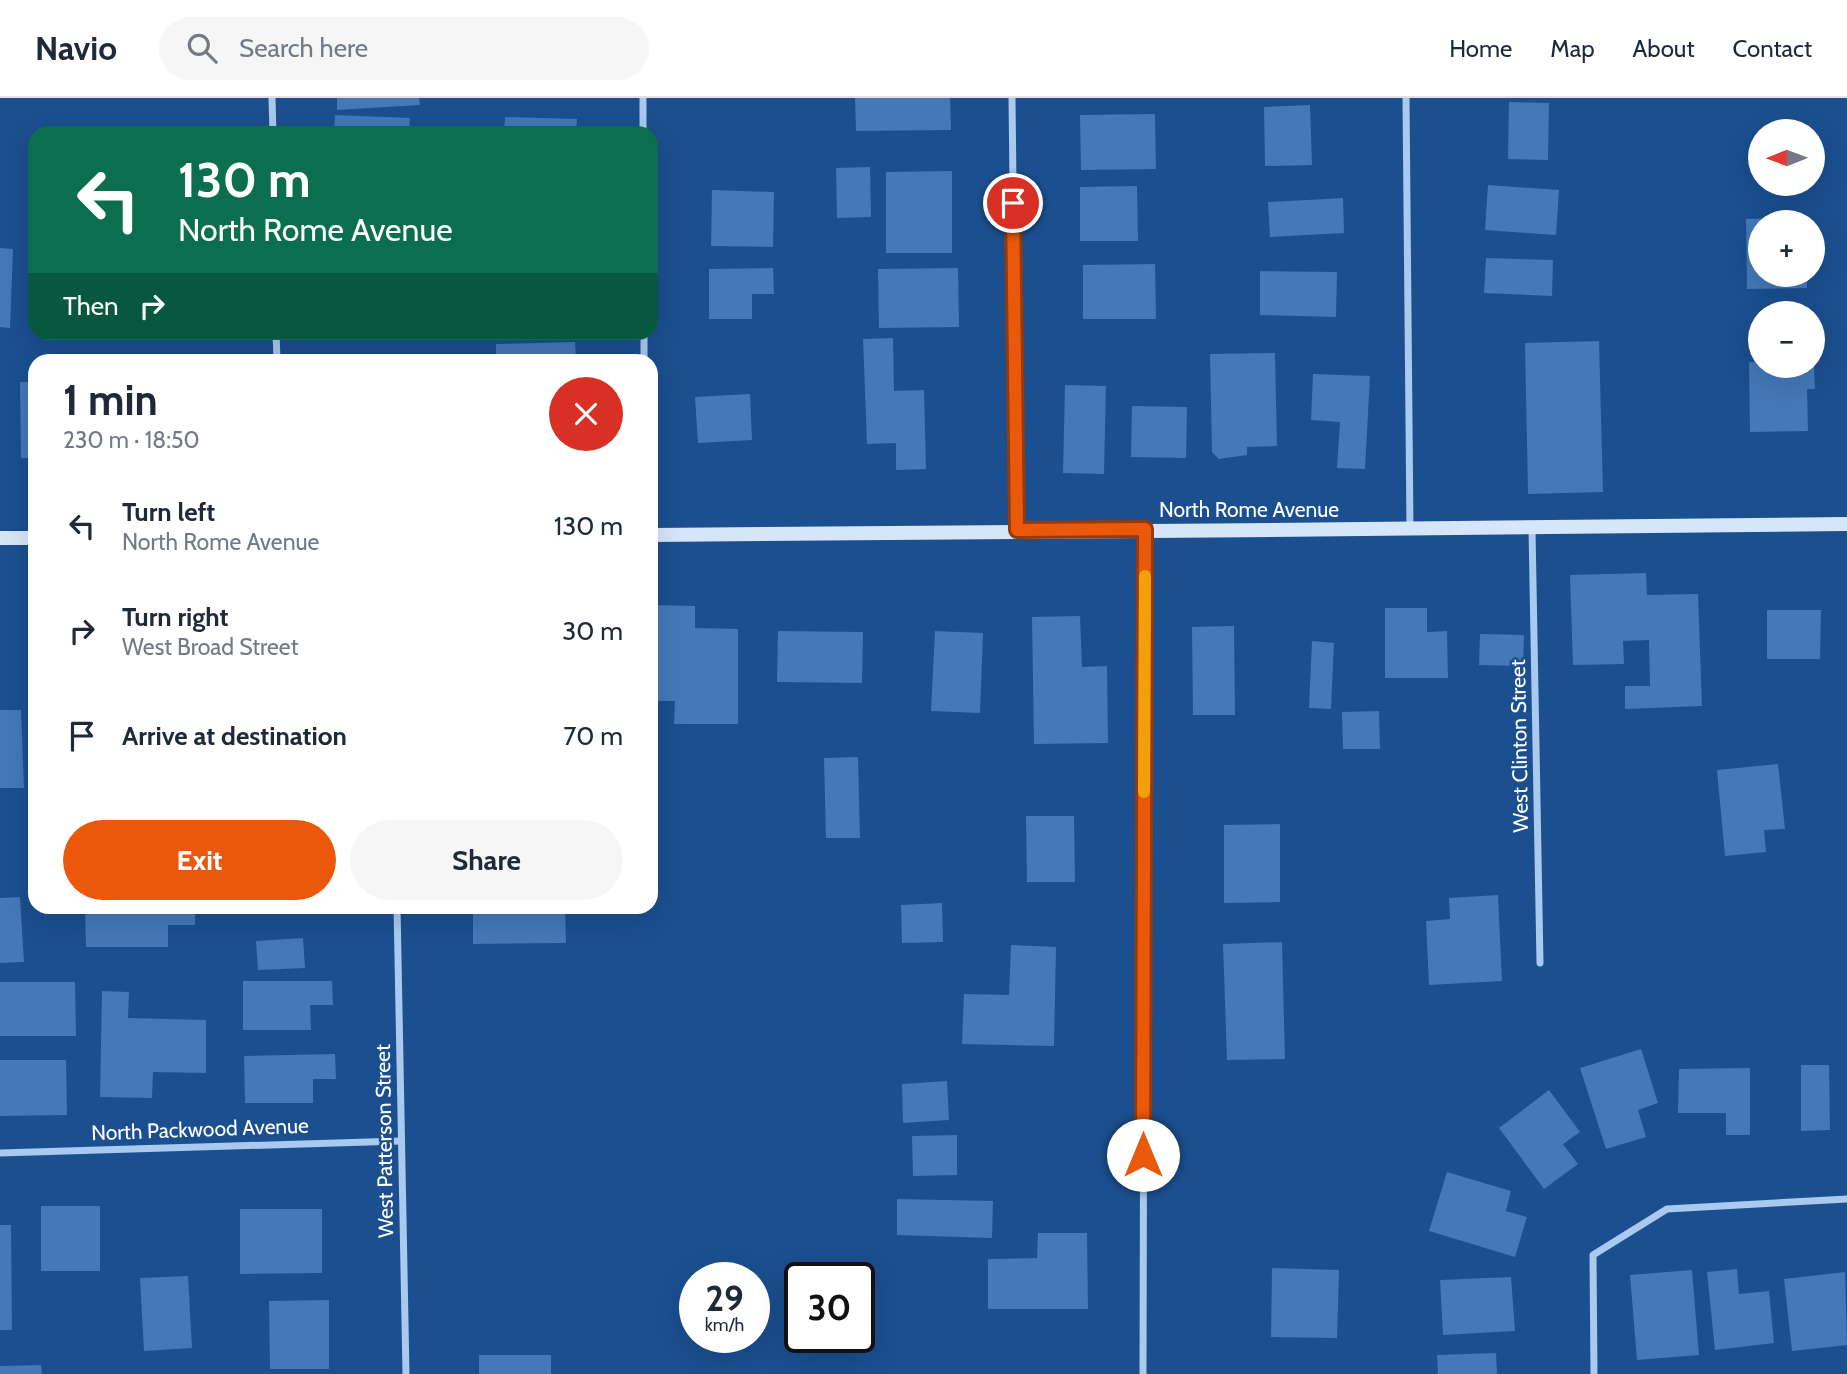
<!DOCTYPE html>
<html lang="en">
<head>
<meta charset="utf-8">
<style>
  body { margin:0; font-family:Cabin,sans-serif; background:#f6f6f7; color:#1f2937; height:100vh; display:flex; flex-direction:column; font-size:26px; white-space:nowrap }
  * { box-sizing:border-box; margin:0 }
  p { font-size:23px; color:#747a83 }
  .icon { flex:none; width:38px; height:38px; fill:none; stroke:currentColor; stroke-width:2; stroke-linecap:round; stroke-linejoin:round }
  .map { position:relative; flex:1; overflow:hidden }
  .drawer { position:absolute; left:28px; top:256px; width:630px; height:560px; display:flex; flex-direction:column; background:#fff; border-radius:21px; box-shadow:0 7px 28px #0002 }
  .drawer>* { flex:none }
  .hud { position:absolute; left:28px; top:28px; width:630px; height:214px; border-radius:21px; box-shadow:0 7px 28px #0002; background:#0b6e4f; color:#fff; overflow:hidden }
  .needle { width:46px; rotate:269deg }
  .fabs { position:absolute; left:1748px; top:21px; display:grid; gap:14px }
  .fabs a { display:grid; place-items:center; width:77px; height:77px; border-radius:50%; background:#fff; box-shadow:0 7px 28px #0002; font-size:35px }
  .speed { position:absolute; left:679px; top:1164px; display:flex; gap:14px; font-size:35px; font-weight:700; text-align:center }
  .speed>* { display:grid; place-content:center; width:91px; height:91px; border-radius:50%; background:#fff; box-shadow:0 7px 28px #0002; line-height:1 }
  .speed small { font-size:18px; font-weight:400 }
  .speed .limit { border:4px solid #111; border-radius:10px; background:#fff; color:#111 }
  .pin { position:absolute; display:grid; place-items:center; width:60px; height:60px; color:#fff; margin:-30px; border:4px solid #fff; border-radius:50%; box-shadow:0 2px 7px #0007 }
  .me { position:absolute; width:77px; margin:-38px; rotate:0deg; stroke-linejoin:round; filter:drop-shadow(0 0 5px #0008) }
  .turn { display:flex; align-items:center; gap:24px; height:147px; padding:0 35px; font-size:32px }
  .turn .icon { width:91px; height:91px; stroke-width:2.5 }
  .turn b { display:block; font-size:49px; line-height:60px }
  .then { display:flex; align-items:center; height:66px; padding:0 35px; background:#0003; gap:14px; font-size:26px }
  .round { display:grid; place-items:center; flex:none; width:74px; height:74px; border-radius:37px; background:#f6f6f7 }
  .overview { display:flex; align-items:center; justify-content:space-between; height:119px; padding:0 35px }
  h1 { font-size:42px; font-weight:700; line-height:52px }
  .button { display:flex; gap:14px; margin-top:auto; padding:14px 35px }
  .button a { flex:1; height:80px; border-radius:42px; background:#ea580c; color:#fff; font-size:28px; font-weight:700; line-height:80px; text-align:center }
  .button a+a { background:#f6f6f7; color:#1f2937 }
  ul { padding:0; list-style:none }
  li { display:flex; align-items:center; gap:21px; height:105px; padding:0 35px }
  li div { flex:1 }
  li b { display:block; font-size:26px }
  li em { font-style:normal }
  header { display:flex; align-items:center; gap:42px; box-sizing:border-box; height:98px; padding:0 35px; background:#fff; border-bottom:2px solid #e0e1e3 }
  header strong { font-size:33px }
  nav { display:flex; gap:38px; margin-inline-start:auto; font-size:24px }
  .search { width:490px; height:63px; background:#f6f6f7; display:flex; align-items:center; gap:18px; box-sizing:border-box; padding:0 24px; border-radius:38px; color:#747a83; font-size:26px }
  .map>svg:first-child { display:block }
  .building { fill:#4478b7 }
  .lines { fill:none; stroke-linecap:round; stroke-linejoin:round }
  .street { stroke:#a9c9ee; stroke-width:7 }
  .secondary { stroke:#d6e6fa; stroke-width:14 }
  .route-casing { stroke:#983908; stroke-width:18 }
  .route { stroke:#ea580c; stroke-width:12 }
  .slow { stroke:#f59e0b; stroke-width:12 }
  .labels { text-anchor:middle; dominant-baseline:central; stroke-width:5; stroke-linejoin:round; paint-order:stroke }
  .street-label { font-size:21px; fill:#fff; stroke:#1b4f8f }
</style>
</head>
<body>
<header>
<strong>Navio</strong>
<div class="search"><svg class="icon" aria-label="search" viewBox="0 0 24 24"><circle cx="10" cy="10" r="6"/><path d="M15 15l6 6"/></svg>Search here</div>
<nav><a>Home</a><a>Map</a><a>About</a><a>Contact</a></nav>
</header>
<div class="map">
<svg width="1847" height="1276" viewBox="0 0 1847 1276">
  <rect width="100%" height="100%" fill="#1b4f8f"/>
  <g class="building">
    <polygon points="337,0 419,0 420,7 337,12"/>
    <polygon points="855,0 950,0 951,32 856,33"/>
    <polygon points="1509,4 1549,5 1548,62 1508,61"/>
    <polygon points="1310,7 1312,67 1265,68 1264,9"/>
    <polygon points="1155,16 1156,71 1081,72 1080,17"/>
    <polygon points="335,17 410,20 409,35 334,35"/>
    <polygon points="505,19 577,21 576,35 504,35"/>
    <polygon points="870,69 871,119 837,120 836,70"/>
    <polygon points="952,73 952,155 886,155 886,74"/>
    <polygon points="1488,87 1559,92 1556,137 1485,132"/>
    <polygon points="1137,88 1138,143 1080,143 1080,89"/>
    <polygon points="712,92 774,94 773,149 711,148"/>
    <polygon points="1343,100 1344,135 1270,139 1268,104"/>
    <polygon points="1806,120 1806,124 1760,124 1760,177 1807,177 1807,190 1747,191 1746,121"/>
    <polygon points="0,150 13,151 10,230 0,229"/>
    <polygon points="1486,160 1553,162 1552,198 1484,195"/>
    <polygon points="1155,166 1156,221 1083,221 1083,167"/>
    <polygon points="773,170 774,196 752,196 752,221 709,221 709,171"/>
    <polygon points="958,170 959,229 879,230 878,171"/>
    <polygon points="1260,173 1337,174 1336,219 1260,217"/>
    <polygon points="893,240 894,293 924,292 926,371 896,372 896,345 867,346 863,241"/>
    <polygon points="1599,243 1603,394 1528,396 1525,245"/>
    <polygon points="575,244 576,262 496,262 496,246"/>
    <polygon points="1275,255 1277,348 1247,349 1247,357 1219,361 1212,354 1210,256"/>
    <polygon points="1749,264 1760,264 1760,268 1814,268 1815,291 1807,291 1808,333 1750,334"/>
    <polygon points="1313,276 1370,278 1365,371 1337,370 1340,324 1311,322"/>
    <polygon points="20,284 35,284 35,360 21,360"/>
    <polygon points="1065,287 1106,288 1104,376 1063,375"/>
    <polygon points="750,296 752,342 698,345 695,299"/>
    <polygon points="1132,308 1187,309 1186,360 1131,359"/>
    <polygon points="1646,475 1647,497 1698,496 1702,608 1625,611 1625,588 1650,588 1649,542 1623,543 1624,566 1573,567 1570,477"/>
    <polygon points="652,507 695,508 695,530 738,531 738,626 674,626 675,603 652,603"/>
    <polygon points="1385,510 1427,510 1427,534 1447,533 1448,580 1385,580"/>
    <polygon points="1767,512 1821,512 1820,561 1767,561"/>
    <polygon points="1080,518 1082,569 1107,568 1108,645 1034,646 1032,519"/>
    <polygon points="1234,528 1235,617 1193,617 1192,529"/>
    <polygon points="778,533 863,534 862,585 777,584"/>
    <polygon points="935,533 983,535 980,615 931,613"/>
    <polygon points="1480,536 1524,537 1523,568 1479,567"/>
    <polygon points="1312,543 1334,545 1331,611 1309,610"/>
    <polygon points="0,612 21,612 24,690 0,690"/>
    <polygon points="1379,613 1380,651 1343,651 1342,614"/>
    <polygon points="858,659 860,740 826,740 824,660"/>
    <polygon points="1778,666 1785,731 1764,732 1766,754 1725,758 1717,672"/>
    <polygon points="1026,718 1074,718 1075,784 1027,784"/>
    <polygon points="1280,726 1280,804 1224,805 1224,727"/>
    <polygon points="1498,797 1502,883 1429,887 1426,823 1450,821 1449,800"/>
    <polygon points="20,799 24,864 0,865 0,800"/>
    <polygon points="942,805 943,844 902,845 901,807"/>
    <polygon points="85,808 195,808 195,827 168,827 168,849 86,849"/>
    <polygon points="473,808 565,808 566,845 473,846"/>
    <polygon points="303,840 305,870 258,872 256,843"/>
    <polygon points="1282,844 1285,961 1227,962 1223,846"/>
    <polygon points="1011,847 1056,849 1054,948 962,946 964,896 1009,897"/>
    <polygon points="243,883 332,883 333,907 310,907 311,932 243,932"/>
    <polygon points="0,884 75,884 76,938 0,938"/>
    <polygon points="102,893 129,894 128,920 206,922 206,975 153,974 152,1000 100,999"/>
    <polygon points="1641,951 1658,1005 1638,1012 1646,1039 1606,1051 1580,970"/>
    <polygon points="335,956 336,981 313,981 313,1005 245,1005 244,958"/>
    <polygon points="0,962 66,962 67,1017 0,1018"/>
    <polygon points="1801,967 1829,967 1830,1032 1801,1033"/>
    <polygon points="1750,970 1750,1037 1726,1037 1726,1015 1678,1015 1679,971"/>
    <polygon points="947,983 949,1022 903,1025 902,986"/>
    <polygon points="1549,992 1580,1034 1563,1046 1578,1066 1544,1091 1499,1030"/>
    <polygon points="957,1037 957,1077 913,1078 912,1038"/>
    <polygon points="1447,1074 1511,1093 1506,1113 1527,1119 1515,1159 1429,1133"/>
    <polygon points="897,1101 993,1103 992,1140 897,1137"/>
    <rect x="41" y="1108" width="59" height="65"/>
    <polygon points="240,1111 322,1111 322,1175 240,1176"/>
    <polygon points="0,1127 11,1127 12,1232 0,1232"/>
    <polygon points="1038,1135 1087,1135 1088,1211 988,1211 988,1161 1037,1160"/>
    <polygon points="1272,1170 1339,1172 1337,1240 1271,1239"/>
    <polygon points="1737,1171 1739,1196 1769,1193 1774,1245 1715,1252 1707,1174"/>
    <polygon points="1692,1172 1699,1257 1637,1262 1630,1177"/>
    <polygon points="1845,1174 1847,1247 1792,1253 1784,1181"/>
    <polygon points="188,1178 192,1250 144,1253 140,1180"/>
    <polygon points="1511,1179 1515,1233 1443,1237 1440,1182"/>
    <polygon points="329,1202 329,1271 270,1271 269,1203"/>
    <polygon points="1496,1255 1497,1276 1438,1276 1437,1257"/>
    <rect x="479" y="1257" width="72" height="19"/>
    <polygon points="41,1267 42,1276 0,1276 0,1268"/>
  </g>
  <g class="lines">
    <g class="street">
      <polyline points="272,0 273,35"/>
      <polyline points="643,0 643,35"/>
      <polyline points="1012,0 1017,432"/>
      <polyline points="1406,0 1410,432"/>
      <polyline points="276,234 277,262"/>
      <polyline points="644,234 644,262"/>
      <polyline points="1532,431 1540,865"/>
      <polyline points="397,808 406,1276"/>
      <polyline points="0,1055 401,1043"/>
      <polyline points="1143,1276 1145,432"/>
      <polyline points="1594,1276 1593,1157 1667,1111 1847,1101"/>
    </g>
    <g class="secondary">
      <path d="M651 437C1050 432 1448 433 1847 426"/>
      <polyline points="0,440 35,440"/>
    </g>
  </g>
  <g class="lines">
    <g class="route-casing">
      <polyline id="route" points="1013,105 1017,432 1145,431 1143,1057"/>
    </g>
    <use href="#route" class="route"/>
    <polyline class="slow" points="1144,694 1145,478"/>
  </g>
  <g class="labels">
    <g class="street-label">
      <text x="1249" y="411">North Rome Avenue</text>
      <text transform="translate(1519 648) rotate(-91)">West Clinton Street</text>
      <text transform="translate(200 1031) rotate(-2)">North Packwood Avenue</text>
      <text transform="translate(384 1043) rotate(-91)">West Patterson Street</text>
    </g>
  </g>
</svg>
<div class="fabs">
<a><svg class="needle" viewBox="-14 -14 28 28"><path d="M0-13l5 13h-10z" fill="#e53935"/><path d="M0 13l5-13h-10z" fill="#747a83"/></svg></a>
<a>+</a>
<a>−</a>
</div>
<div class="speed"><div>29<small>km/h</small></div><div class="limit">30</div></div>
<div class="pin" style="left:1013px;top:105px;background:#d93025"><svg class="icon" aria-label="arrive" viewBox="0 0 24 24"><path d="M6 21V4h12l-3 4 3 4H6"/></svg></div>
<svg class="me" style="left:1143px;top:1057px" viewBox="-20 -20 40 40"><circle r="19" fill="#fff"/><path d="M0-13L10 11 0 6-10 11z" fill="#ea580c"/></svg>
<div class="hud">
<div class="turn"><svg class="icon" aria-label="left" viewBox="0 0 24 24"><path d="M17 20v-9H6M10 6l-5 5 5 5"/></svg><div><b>130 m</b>North Rome Avenue</div></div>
<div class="then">Then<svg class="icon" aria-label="right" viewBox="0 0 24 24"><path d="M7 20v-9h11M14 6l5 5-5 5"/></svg></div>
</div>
<section class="drawer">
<div class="overview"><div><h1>1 min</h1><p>230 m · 18:50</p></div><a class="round" style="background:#d93025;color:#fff"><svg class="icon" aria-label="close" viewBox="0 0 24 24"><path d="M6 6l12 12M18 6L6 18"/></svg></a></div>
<ul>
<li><svg class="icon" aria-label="left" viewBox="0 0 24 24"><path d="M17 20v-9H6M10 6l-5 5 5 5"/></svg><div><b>Turn left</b><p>North Rome Avenue</p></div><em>130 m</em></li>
<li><svg class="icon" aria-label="right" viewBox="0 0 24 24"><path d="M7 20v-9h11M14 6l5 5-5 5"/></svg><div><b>Turn right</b><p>West Broad Street</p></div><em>30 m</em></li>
<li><svg class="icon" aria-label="arrive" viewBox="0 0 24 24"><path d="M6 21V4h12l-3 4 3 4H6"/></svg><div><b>Arrive at destination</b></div><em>70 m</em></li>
</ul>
<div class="button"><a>Exit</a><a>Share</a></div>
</section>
</div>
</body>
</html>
